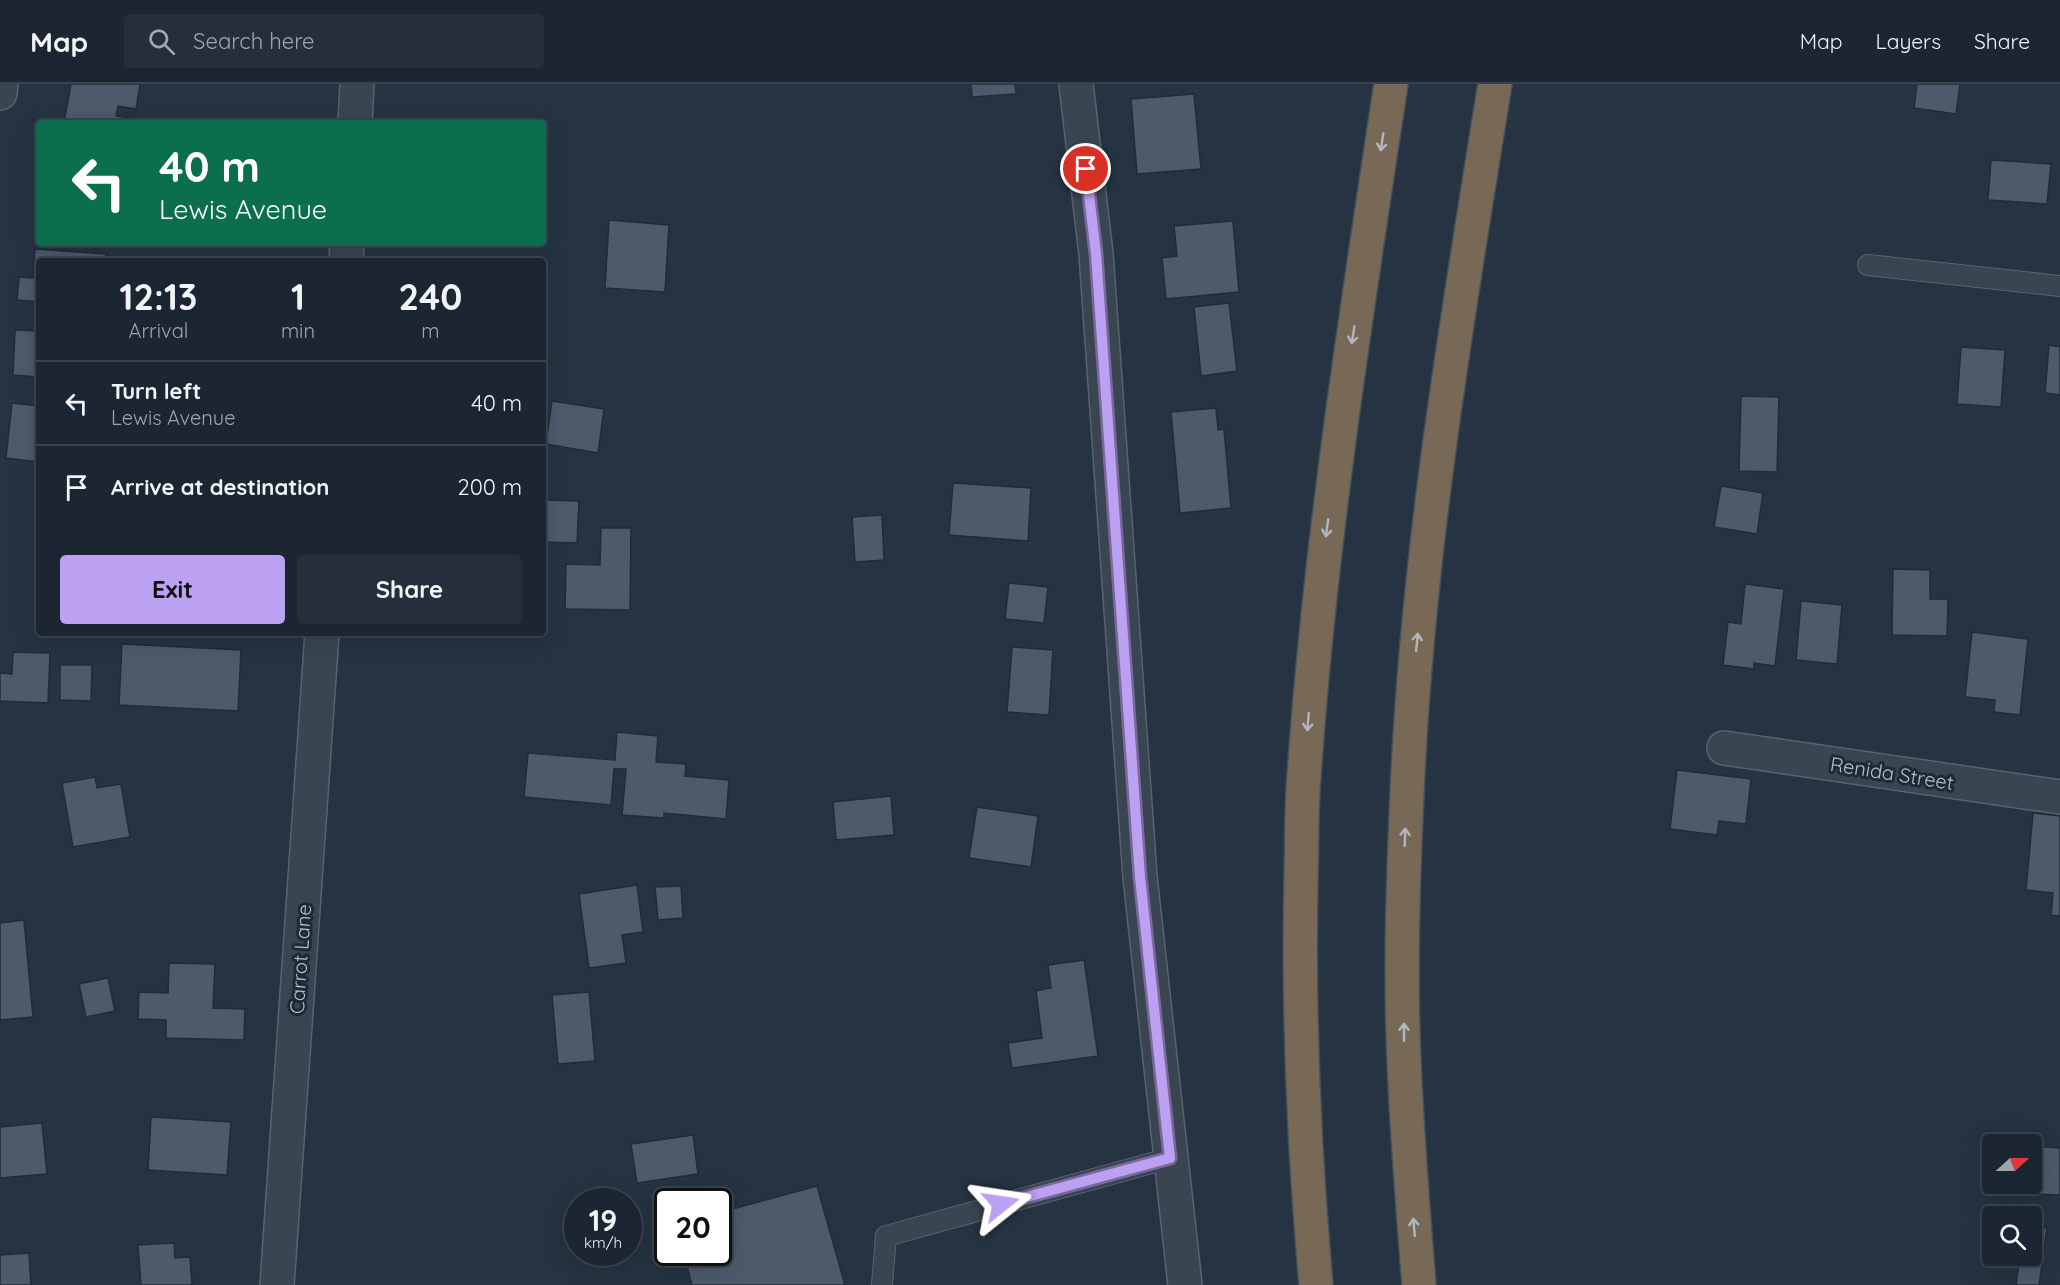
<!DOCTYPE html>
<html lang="en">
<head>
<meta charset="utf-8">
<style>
  body { margin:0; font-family:Quicksand,sans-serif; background:#252e3a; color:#f1f3f6; height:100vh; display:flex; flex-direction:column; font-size:22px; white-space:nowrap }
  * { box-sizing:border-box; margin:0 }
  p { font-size:20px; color:#a0a5ac }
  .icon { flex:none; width:33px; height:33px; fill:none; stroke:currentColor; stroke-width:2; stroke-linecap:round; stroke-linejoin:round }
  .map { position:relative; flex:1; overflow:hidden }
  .panel { position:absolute; left:36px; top:174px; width:510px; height:378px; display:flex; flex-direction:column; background:#1c2632; border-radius:6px; box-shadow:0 6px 24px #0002,0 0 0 2px #3a434d }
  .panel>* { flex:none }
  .top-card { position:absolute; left:36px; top:36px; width:510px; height:126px; border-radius:6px; box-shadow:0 6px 24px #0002,0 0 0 2px #3a434d; background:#0b6e4f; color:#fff; overflow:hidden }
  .needle { width:39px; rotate:69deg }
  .buttons { position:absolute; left:1982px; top:1050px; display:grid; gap:12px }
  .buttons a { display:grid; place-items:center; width:60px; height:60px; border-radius:6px; background:#1c2632; box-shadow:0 6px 24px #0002,0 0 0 2px #3a434d; font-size:30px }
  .speed { position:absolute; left:564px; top:1104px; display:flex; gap:12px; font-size:30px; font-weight:700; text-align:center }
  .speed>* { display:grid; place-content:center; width:78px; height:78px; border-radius:50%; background:#1c2632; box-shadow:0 6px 24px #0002,0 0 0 2px #3a434d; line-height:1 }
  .speed small { font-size:15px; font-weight:400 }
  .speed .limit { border:3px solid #111; border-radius:9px; background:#fff; color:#111 }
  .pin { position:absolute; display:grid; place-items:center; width:51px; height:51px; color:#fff; margin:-26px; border:3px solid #fff; border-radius:50%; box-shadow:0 2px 6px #0007 }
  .me { position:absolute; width:66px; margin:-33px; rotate:75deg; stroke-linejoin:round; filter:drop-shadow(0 0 4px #0008) }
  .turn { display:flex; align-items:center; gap:21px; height:126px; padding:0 24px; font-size:27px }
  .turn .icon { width:78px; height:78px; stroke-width:2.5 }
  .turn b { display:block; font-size:42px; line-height:51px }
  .eta { display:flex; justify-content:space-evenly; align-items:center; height:102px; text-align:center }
  .eta b { font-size:36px; font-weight:800; line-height:42px }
  .button { display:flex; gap:12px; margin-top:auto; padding:12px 24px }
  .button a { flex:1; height:69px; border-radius:6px; background:#bca0f2; color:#111; font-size:24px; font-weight:800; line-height:69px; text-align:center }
  .button a+a { background:#252e3a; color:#f1f3f6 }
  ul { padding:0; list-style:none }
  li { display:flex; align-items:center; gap:18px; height:84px; padding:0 24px; border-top:2px solid #3a434d }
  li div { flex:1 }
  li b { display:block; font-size:22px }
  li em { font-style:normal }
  header { display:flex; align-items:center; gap:36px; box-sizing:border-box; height:84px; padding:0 30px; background:#1c2632; border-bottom:2px solid #3a434d }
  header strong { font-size:28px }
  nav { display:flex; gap:33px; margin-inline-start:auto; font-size:21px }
  .search { width:420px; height:54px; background:#252e3a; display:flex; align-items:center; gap:15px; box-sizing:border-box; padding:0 21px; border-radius:6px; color:#a0a5ac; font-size:22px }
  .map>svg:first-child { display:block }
  .building { fill:#4c5a6c; stroke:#202c39; stroke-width:1.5 }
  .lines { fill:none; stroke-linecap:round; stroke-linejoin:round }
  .service-casing { stroke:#58636f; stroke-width:22 }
  .minor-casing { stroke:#58636f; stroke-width:36 }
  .motorway-casing { stroke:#44505c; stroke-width:36 }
  .service { stroke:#3a4552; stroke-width:20 }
  .minor { stroke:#3a4552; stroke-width:33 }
  .motorway { stroke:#786956; stroke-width:33 }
  .oneway { stroke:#b1b7c0 }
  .route-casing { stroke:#7a689d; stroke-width:15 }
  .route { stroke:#bca0f2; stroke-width:10 }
  .labels { text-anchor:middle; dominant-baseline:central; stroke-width:6; stroke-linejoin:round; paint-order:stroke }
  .street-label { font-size:20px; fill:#b7c0cc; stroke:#1e2a37 }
</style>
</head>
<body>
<header>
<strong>Map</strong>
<div class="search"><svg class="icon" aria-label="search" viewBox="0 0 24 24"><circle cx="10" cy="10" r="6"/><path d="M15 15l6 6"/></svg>Search here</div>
<nav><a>Map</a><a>Layers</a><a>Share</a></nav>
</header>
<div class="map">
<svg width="2060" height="1201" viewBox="0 0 2060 1201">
  <rect width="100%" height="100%" fill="#253342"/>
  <g class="building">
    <polygon points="71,0 140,0 136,25 118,22 116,32 135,35 134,39 64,39"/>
    <polygon points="971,0 1015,0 1016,10 972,13"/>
    <polygon points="1917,0 1960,0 1956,30 1914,24"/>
    <polygon points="1194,10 1201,85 1137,90 1131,15"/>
    <polygon points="1991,76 2051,80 2047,120 1988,116"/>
    <polygon points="609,136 669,141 665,208 605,204"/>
    <polygon points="1233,137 1239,208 1166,215 1162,174 1177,172 1174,142"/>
    <polygon points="35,165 106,170 105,177 39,177 39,218 17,216 19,193 33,194"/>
    <polygon points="1229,219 1237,287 1201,292 1194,223"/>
    <polygon points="15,246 39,247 39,293 13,291"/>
    <polygon points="2049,261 2060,263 2060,311 2045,309"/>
    <polygon points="1961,263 2005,266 2001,323 1957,320"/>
    <polygon points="1741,312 1779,313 1777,388 1739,387"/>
    <polygon points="552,317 604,325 598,369 546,360"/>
    <polygon points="12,319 39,322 39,378 6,374"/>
    <polygon points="1216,324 1218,346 1224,345 1231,424 1180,429 1171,328"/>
    <polygon points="953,399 1031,404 1028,457 949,451"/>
    <polygon points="1721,402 1763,409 1757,450 1714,443"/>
    <polygon points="543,416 579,417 577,459 543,458"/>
    <polygon points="882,431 884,476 855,478 852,433"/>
    <polygon points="601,444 631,444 630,526 565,525 566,480 600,481"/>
    <polygon points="1893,485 1930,486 1930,515 1948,515 1947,552 1892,551"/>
    <polygon points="1009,499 1048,503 1044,539 1005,535"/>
    <polygon points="1745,500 1784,505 1775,582 1754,579 1754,585 1723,581 1728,538 1741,540"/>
    <polygon points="1801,517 1842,521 1837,580 1796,576"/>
    <polygon points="1972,548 2028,555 2020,631 1994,628 1995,616 1965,613"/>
    <polygon points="122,560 241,566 238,627 119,621"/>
    <polygon points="1012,563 1053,566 1049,631 1007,628"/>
    <polygon points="13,568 50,569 48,619 0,617 0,589 12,590"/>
    <polygon points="60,581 92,581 91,617 60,616"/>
    <polygon points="617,648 658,652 656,678 686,680 685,692 729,696 726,735 664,729 664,734 622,731 626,685 614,685 611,721 524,713 528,669 615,676"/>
    <polygon points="1677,686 1751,695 1746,740 1719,737 1717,751 1670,745"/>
    <polygon points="95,693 97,704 121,700 130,753 73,763 62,699"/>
    <polygon points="891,712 894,751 836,756 833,718"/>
    <polygon points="977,723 1038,732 1031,783 969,774"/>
    <polygon points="2033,729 2060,732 2060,832 2051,831 2053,809 2026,806"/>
    <polygon points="637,801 643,848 622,851 626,879 589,884 579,810"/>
    <polygon points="681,802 683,834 658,836 655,803"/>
    <polygon points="24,836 33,933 0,936 0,839"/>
    <polygon points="1084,876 1098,972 1012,984 1008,959 1042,954 1036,907 1051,904 1048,881"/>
    <polygon points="169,879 215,880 213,924 245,925 244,956 166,954 166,936 138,935 139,908 168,909"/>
    <polygon points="108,894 115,927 86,933 79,900"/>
    <polygon points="589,908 595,977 558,980 552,911"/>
    <polygon points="151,1033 231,1038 227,1091 148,1086"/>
    <polygon points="42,1039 47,1090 0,1094 0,1043"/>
    <polygon points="693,1051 698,1090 637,1099 631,1060"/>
    <polygon points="2031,1062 2060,1064 2060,1111 2010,1109 2011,1100 2031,1100"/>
    <polygon points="817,1102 845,1201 692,1201 683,1168 718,1168 718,1129"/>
    <polygon points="2031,1142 2047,1144 2039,1201 2016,1201 2020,1172 2031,1172"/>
    <polygon points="174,1159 175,1174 190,1173 192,1201 141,1201 138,1161"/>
    <polygon points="29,1169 31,1201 0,1201 0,1171"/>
  </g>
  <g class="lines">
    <g class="service-casing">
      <g id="service">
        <polyline points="1868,181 2060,202"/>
        <polyline points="882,1201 886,1152 1170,1074"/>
      </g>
    </g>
    <g class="minor-casing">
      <g id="minor">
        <polyline points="1076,0 1096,170 1140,793 1185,1201"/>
        <polyline points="0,9 1,0"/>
        <polyline points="355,39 357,0"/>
        <polyline points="346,177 347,159"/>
        <polyline points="1724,664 2060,713"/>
        <polyline points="277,1201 322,549"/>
      </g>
    </g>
    <g class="motorway-casing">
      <g id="motorway">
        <path d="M1316 1201C1304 1066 1298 931 1301 795 1302 761 1301 726 1304 692 1320 460 1356 230 1391 0"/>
        <path d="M1419 1201C1413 1126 1407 1052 1404 977 1400 888 1403 799 1407 710 1417 471 1457 235 1495 0"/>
      </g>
    </g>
    <use href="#service" class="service"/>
    <use href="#minor" class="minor"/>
    <use href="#motorway" class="motorway"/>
  </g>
  <defs><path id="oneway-shaft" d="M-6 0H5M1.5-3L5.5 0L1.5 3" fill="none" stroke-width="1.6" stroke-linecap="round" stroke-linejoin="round" transform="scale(1.5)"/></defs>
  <g class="oneway">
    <use href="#oneway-shaft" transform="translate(1382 58) rotate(99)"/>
    <use href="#oneway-shaft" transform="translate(1353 251) rotate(99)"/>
    <use href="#oneway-shaft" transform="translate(1327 444) rotate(98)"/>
    <use href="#oneway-shaft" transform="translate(1417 558) rotate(-84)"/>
    <use href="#oneway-shaft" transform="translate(1308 638) rotate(95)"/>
    <use href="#oneway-shaft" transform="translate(1405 753) rotate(-88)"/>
    <use href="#oneway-shaft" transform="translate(1404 948) rotate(-90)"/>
    <use href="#oneway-shaft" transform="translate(1414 1143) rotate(-95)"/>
  </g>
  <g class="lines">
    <g class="route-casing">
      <polyline id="route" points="1001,1120 1170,1074 1140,793 1096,170 1086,85"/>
    </g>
    <use href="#route" class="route"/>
  </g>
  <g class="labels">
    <g class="street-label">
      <text transform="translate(1892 689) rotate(9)">Renida Street</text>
      <text transform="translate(300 875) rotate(-86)">Carrot Lane</text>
    </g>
  </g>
</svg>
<div class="buttons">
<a><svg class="needle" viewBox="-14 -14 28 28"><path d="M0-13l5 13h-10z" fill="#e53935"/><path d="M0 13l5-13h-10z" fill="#a0a5ac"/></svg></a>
<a><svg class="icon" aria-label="search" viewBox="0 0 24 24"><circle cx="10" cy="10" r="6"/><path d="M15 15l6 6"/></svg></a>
</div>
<div class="speed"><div>19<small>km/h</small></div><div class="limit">20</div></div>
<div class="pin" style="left:1086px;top:85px;background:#d93025"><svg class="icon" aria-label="arrive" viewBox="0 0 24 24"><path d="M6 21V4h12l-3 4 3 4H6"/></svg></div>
<svg class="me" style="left:1001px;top:1120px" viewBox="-20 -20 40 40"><path d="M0-17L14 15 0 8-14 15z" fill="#bca0f2" stroke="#fff" stroke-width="4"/></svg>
<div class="top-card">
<div class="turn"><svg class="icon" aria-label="left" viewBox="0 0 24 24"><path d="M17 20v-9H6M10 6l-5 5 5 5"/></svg><div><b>40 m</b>Lewis Avenue</div></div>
</div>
<section class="panel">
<div class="eta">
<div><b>12:13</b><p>Arrival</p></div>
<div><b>1</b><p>min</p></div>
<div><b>240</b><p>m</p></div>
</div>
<ul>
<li><svg class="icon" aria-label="left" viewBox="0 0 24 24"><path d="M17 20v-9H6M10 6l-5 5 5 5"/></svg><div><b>Turn left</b><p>Lewis Avenue</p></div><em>40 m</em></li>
<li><svg class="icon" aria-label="arrive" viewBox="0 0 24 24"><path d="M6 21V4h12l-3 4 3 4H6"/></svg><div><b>Arrive at destination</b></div><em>200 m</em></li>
</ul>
<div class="button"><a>Exit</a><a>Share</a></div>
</section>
</div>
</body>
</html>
